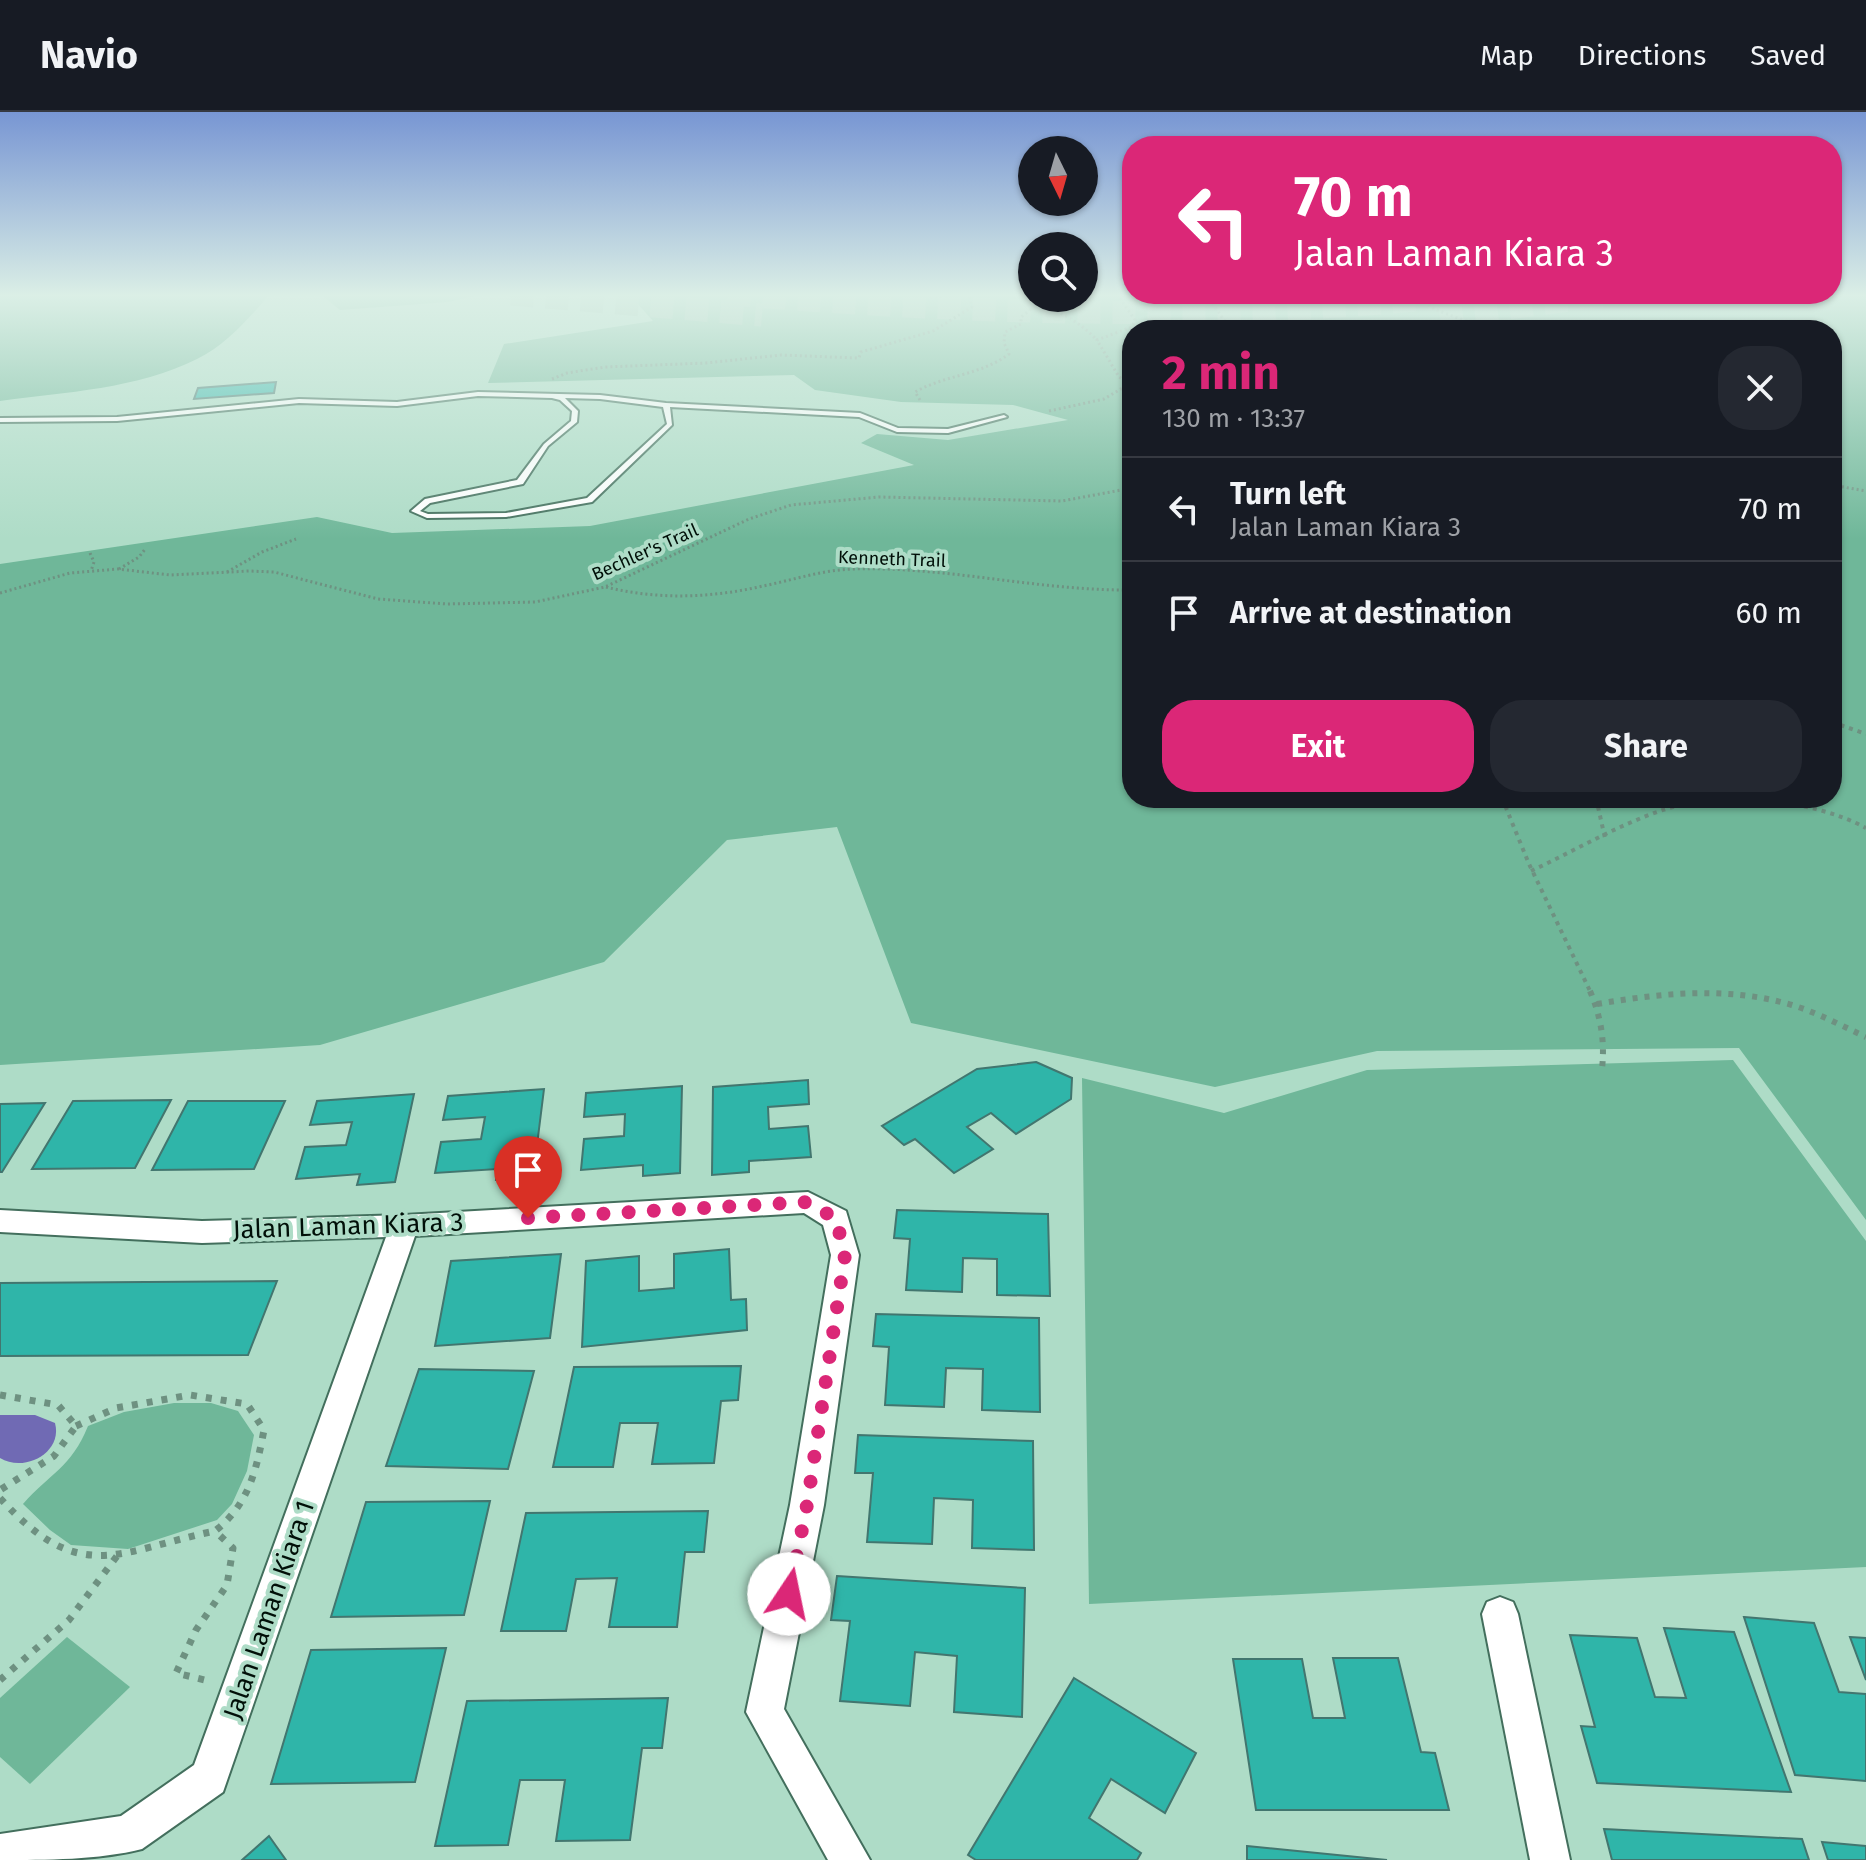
<!DOCTYPE html>
<html lang="en">
<head>
<meta charset="utf-8">
<style>
  body { margin:0; font-family:"Fira Sans",sans-serif; background:#242831; color:#f1f3f6; height:100vh; display:flex; flex-direction:column; font-size:30px; white-space:nowrap }
  * { box-sizing:border-box; margin:0 }
  p { font-size:26px; color:#9ea1a6 }
  .icon { flex:none; width:44px; height:44px; fill:none; stroke:currentColor; stroke-width:2; stroke-linecap:round; stroke-linejoin:round }
  .map { position:relative; flex:1; overflow:hidden }
  .side { position:absolute; left:1122px; top:208px; width:720px; height:488px; display:flex; flex-direction:column; background:#171b24; border-radius:32px; box-shadow:0 2px 6px #0004 }
  .side>* { flex:none }
  .banner { position:absolute; left:1122px; top:24px; width:720px; height:168px; border-radius:32px; box-shadow:0 2px 6px #0004; background:#db2777; color:#fff; overflow:hidden }
  .needle { width:52px; rotate:175deg }
  .fabs { position:absolute; left:1018px; top:24px; display:grid; gap:16px }
  .fabs a { display:grid; place-items:center; width:80px; height:80px; border-radius:50%; background:#171b24; box-shadow:0 2px 6px #0004; font-size:40px }
  .pin { position:absolute; display:grid; place-items:center; width:68px; height:68px; color:#fff; margin:-82px -34px; border-radius:50% 50% 50% 0; rotate:-45deg; box-shadow:0 0 8px #0007 }
  .pin .icon { rotate:45deg }
  .me { position:absolute; width:88px; margin:-44px; rotate:11deg; stroke-linejoin:round; filter:drop-shadow(0 0 6px #0008) }
  .turn { display:flex; align-items:center; gap:28px; height:168px; padding:0 40px; font-size:36px }
  .turn .icon { width:104px; height:104px; stroke-width:2.5 }
  .turn b { display:block; font-size:56px; line-height:68px }
  .round { display:grid; place-items:center; flex:none; width:84px; height:84px; border-radius:32px; background:#242831 }
  .summary { display:flex; align-items:center; justify-content:space-between; height:136px; padding:0 40px }
  h1 { font-size:48px; font-weight:700; line-height:60px; color:#db2777 }
  .primary-button { display:flex; gap:16px; margin-top:auto; padding:16px 40px }
  .primary-button a { flex:1; height:92px; border-radius:32px; background:#db2777; color:#fff; font-size:32px; font-weight:700; line-height:92px; text-align:center }
  .primary-button a+a { background:#242831; color:#f1f3f6 }
  ul { padding:0; list-style:none }
  li { display:flex; align-items:center; gap:24px; height:104px; padding:0 40px; border-top:2px solid #363941 }
  li div { flex:1 }
  li b { display:block; font-size:30px }
  li em { font-style:normal }
  header { display:flex; align-items:center; gap:48px; box-sizing:border-box; height:112px; padding:0 40px; background:#171b24; border-bottom:2px solid #363941 }
  header strong { font-size:38px }
  nav { display:flex; gap:44px; margin-inline-start:auto; font-size:28px }
  .map>svg:first-child { display:block }
  .green { fill:#6fb799; fill-rule:evenodd }
  .water { fill:#706ab4 }
  .building { fill:#2fb5a9; stroke:#42766f; stroke-width:2 }
  .lines { fill:none; stroke-linecap:round; stroke-linejoin:round }
  .motorway-tunnel { stroke:#94bdaa; stroke-width:23; stroke-dasharray:23 12; stroke-linecap:butt }
  .service-casing { stroke:#436f5d; stroke-width:4 }
  .minor-casing { stroke:#436f5d; stroke-width:4 }
  .path-far3 { stroke:#6e9181; stroke-width:3; stroke-dasharray:2 3; stroke-linecap:butt }
  .path-far2 { stroke:#6e9181; stroke-width:4; stroke-dasharray:4 5; stroke-linecap:butt }
  .path-far1 { stroke:#6e9181; stroke-width:6; stroke-dasharray:5 7; stroke-linecap:butt }
  .path { stroke:#6e9181; stroke-width:7; stroke-dasharray:6 9; stroke-linecap:butt }
  .service { fill:#fff; fill-rule:evenodd }
  .minor { fill:#fff; fill-rule:evenodd }
  .route { stroke:#db2777; stroke-width:14; stroke-dasharray:0 25.2 }
  .labels { text-anchor:middle; dominant-baseline:central; stroke-width:8; stroke-linejoin:round; paint-order:stroke }
  .far-street-label { font-size:18px; fill:#010f08; stroke:#aedcc7 }
  .near-street-label { font-size:26px; fill:#010f08; stroke:#aedcc7 }
</style>
</head>
<body>
<header>
<strong>Navio</strong>
<nav><a>Map</a><a>Directions</a><a>Saved</a></nav>
</header>
<div class="map">
<svg width="1866" height="1748" viewBox="0 0 1866 1748">
  <rect width="100%" height="100%" fill="#aedcc7"/>
  <g class="green">
    <path d="M0 182H270C250 205 226 233 197 247 137 277 66 280 0 289Z"/>
    <polygon points="320,182 484,182 448,190 340,198"/>
    <path d="M629 182H1032V186H1084V182H1866V1108L1739 936 1377 939 1215 975 911 911 837 715 727 728 604 850 320 933 0 953V452L317 405 392 421 590 414 914 353 861 331 877 322 948 328 1068 308 1013 293 901 290 815 278 794 263 488 271 504 232 653 209ZM1832 218V686H1132V218Z"/>
    <polygon points="1733,948 1866,1129 1866,1455 1089,1492 1082,966 1224,1001 1367,958"/>
    <path d="M174 1291H211L238 1299 254 1323 247 1359 232 1392 217 1408 128 1437 71 1433 50 1418 23 1392C50 1361 71 1356 88 1314L124 1300Z"/>
    <polygon points="67,1525 130,1575 30,1672 0,1645 0,1586"/>
  </g>
  <path class="water" d="M0 1303H35L55 1311C63 1341 24 1361 0 1346Z"/>
  <g class="building">
    <polygon points="276,270 274,281 194,287 198,276"/>
    <polygon points="1036,950 1072,966 1071,987 1016,1022 991,1001 967,1015 993,1037 954,1061 915,1027 904,1033 882,1014 977,957"/>
    <polygon points="808,968 809,992 768,995 769,1017 808,1014 811,1045 749,1049 749,1060 712,1063 713,975"/>
    <polygon points="682,974 680,1061 643,1064 643,1053 581,1058 584,1027 624,1024 625,1002 584,1005 586,981"/>
    <polygon points="544,977 533,1065 496,1068 497,1057 435,1061 441,1030 481,1027 485,1005 443,1008 448,984"/>
    <polygon points="414,982 395,1070 357,1073 360,1062 296,1067 305,1035 346,1033 352,1010 310,1013 317,989"/>
    <polygon points="171,988 135,1056 32,1057 73,989"/>
    <polygon points="188,989 285,989 254,1057 152,1058"/>
    <polygon points="45,991 2,1060 0,1060 0,992"/>
    <polygon points="897,1098 1048,1102 1050,1184 997,1183 997,1147 963,1146 962,1180 906,1178 910,1127 894,1126"/>
    <polygon points="729,1137 731,1188 746,1187 747,1218 582,1235 586,1149 639,1144 639,1179 674,1176 674,1142"/>
    <polygon points="561,1142 550,1226 435,1234 451,1149"/>
    <polygon points="277,1169 248,1243 0,1244 0,1171"/>
    <polygon points="876,1202 1039,1206 1040,1300 982,1298 983,1257 946,1256 944,1295 885,1293 889,1235 873,1234"/>
    <polygon points="741,1254 738,1288 721,1289 714,1351 652,1352 658,1311 620,1311 613,1355 553,1355 574,1255"/>
    <polygon points="419,1257 534,1259 508,1357 386,1354"/>
    <polygon points="858,1323 1033,1329 1034,1438 972,1436 973,1388 934,1386 932,1432 867,1430 873,1361 855,1361"/>
    <polygon points="490,1389 464,1503 331,1505 366,1390"/>
    <polygon points="708,1399 704,1440 685,1440 677,1515 609,1515 617,1466 576,1467 566,1519 501,1519 526,1401"/>
    <polygon points="837,1464 1025,1476 1022,1605 954,1600 957,1544 915,1540 910,1594 840,1589 850,1509 831,1508"/>
    <polygon points="1744,1505 1814,1511 1839,1580 1866,1582 1866,1669 1795,1663"/>
    <polygon points="1664,1516 1734,1520 1791,1680 1597,1671 1581,1614 1595,1615 1570,1523 1637,1526 1655,1585 1686,1586"/>
    <polygon points="1850,1525 1866,1526 1866,1568"/>
    <polygon points="446,1536 415,1670 271,1672 311,1538"/>
    <polygon points="1333,1546 1398,1546 1421,1640 1435,1641 1449,1698 1256,1698 1233,1547 1302,1547 1313,1606 1345,1606"/>
    <polygon points="1074,1566 1196,1641 1165,1701 1111,1667 1089,1706 1141,1741 1137,1748 976,1748 968,1743"/>
    <polygon points="668,1586 662,1636 642,1636 630,1728 556,1729 565,1668 520,1668 508,1733 435,1734 467,1589"/>
    <polygon points="1604,1717 1802,1727 1809,1748 1612,1748"/>
    <polygon points="269,1724 286,1748 242,1748"/>
    <polygon points="1822,1730 1866,1734 1866,1748 1828,1748"/>
    <polygon points="1247,1734 1387,1748 1247,1748"/>
  </g>
  <g class="lines">
    <g class="motorway-tunnel">
      <polyline points="511,182 762,203"/>
      <path d="M728 182C982 202 1219 211 1473 182"/>
      <polyline points="1440,205 1616,182"/>
    </g>
    <g class="service-casing">
      <path id="service" d="M478 280 600 283 666 291 860 301 898 316 948 317 1004 303 1007 305 948 321 897 320 859 305 670 295 672 313 592 390 506 405 427 406 411 399 425 387 517 368 544 332 571 309 572 299 560 288 552 286 478 284 397 294 299 291 117 309 0 310V306L117 305 299 287 397 290ZM565 286 600 287 663 295 667 312 587 386 506 401 428 402 420 399 430 391 523 372 548 334 577 310 578 299Z"/>
    </g>
    <g class="minor-casing">
      <g id="minor">
        <path d="M808 1080 846 1099 859 1143 824 1393 784 1597 870 1748H828L746 1600 790 1393 831 1143 823 1113 804 1101 415 1124 223 1680 142 1737C99 1748 46 1748 0 1748V1722L121 1704 194 1653 386 1125 202 1131 0 1120V1098L202 1109 404 1103Z"/>
        <polygon points="1500,1485 1513,1490 1518,1502 1570,1748 1530,1748 1482,1502 1487,1490"/>
      </g>
    </g>
    <g class="path-far3">
      <polyline points="895,182 933,185 988,182"/>
      <path d="M999 182C1037 189 1070 200 1097 228"/>
      <polyline points="1117,182 1135,208 1132,215 1097,228 1119,265 1132,273"/>
      <polyline points="1195,182 1212,191 1231,218"/>
      <polyline points="1401,182 1417,185 1434,197 1490,218"/>
      <polyline points="552,267 567,261 605,255 706,251 781,243 859,246 861,240 933,219 972,195 969,183"/>
      <path d="M920 288 915 280C945 263 981 263 1009 242L1004 231 1005 220 1021 212V205L1039 191"/>
      <polyline points="1049,299 1104,287 1129,272"/>
      <polyline points="1832,373 1866,379"/>
      <polyline points="90,441 94,450 91,459"/>
      <polyline points="119,457 139,445 146,436"/>
      <polyline points="227,460 262,440 296,427"/>
      <path d="M606 475C658 488 711 486 763 474 793 468 822 458 853 457 946 454 1038 479 1132 478"/>
      <polyline points="0,481 70,461 118,457 170,463 249,459 274,460 378,487 447,492 535,490 605,475 749,407 791,393 879,385 1062,389 1132,376"/>
    </g>
    <g class="path-far2">
      <polyline points="1832,610 1866,622"/>
      <polyline points="1502,686 1529,752 1591,881"/>
      <polyline points="1596,686 1605,726"/>
      <path d="M1531 759C1574 739 1616 714 1660 699 1719 678 1813 687 1866 716"/>
    </g>
    <g class="path-far1">
      <path d="M1590 879C1601 905 1605 929 1602 957"/>
      <path d="M1597 892C1662 881 1728 874 1792 893 1818 901 1842 914 1866 925"/>
    </g>
    <g class="path">
      <polyline points="0,1283 58,1293 76,1314 54,1344 0,1378"/>
      <path d="M76 1314 116 1296 190 1283 247 1292 264 1318C256 1359 249 1392 215 1419L233 1436 227 1473 196 1518 176 1561 209 1569"/>
      <path d="M0 1386C80 1475 118 1439 215 1419"/>
      <polyline points="0,1568 69,1508 117,1444"/>
    </g>
    <use href="#service" class="service"/>
    <use href="#minor" class="minor"/>
  </g>
  <linearGradient id="sky" x2="0" y2="1"><stop stop-color="#7896d3"/><stop offset="0.43" stop-color="#dbefe6"/><stop offset="1" stop-color="#dbefe6" stop-opacity="0"/></linearGradient>
  <rect width="1866" height="427" fill="url(#sky)"/>
  <g class="lines">
    <polyline class="route" points="528,1106 808,1090 836,1107 845,1143 807,1393 789,1482"/>
  </g>
  <g class="labels">
    <g class="far-street-label">
      <text transform="translate(645 440) rotate(-24)">Bechler's Trail</text>
      <text transform="translate(892 447) rotate(2)">Kenneth Trail</text>
    </g>
    <g class="near-street-label">
      <text transform="translate(348 1114) rotate(-2)">Jalan Laman Kiara 3</text>
      <text transform="translate(269 1498) rotate(-71)">Jalan Laman Kiara 1</text>
    </g>
  </g>
</svg>
<div class="fabs">
<a><svg class="needle" viewBox="-14 -14 28 28"><path d="M0-13l5 13h-10z" fill="#e53935"/><path d="M0 13l5-13h-10z" fill="#9ea1a6"/></svg></a>
<a><svg class="icon" aria-label="search" viewBox="0 0 24 24"><circle cx="10" cy="10" r="6"/><path d="M15 15l6 6"/></svg></a>
</div>
<div class="pin" style="left:528px;top:1106px;background:#d93025"><svg class="icon" aria-label="arrive" viewBox="0 0 24 24"><path d="M6 21V4h12l-3 4 3 4H6"/></svg></div>
<svg class="me" style="left:789px;top:1482px" viewBox="-20 -20 40 40"><circle r="19" fill="#fff"/><path d="M0-13L10 11 0 6-10 11z" fill="#db2777"/></svg>
<div class="banner">
<div class="turn"><svg class="icon" aria-label="left" viewBox="0 0 24 24"><path d="M17 20v-9H6M10 6l-5 5 5 5"/></svg><div><b>70 m</b>Jalan Laman Kiara 3</div></div>
</div>
<section class="side">
<div class="summary"><div><h1>2 min</h1><p>130 m · 13:37</p></div><a class="round"><svg class="icon" aria-label="close" viewBox="0 0 24 24"><path d="M6 6l12 12M18 6L6 18"/></svg></a></div>
<ul>
<li><svg class="icon" aria-label="left" viewBox="0 0 24 24"><path d="M17 20v-9H6M10 6l-5 5 5 5"/></svg><div><b>Turn left</b><p>Jalan Laman Kiara 3</p></div><em>70 m</em></li>
<li><svg class="icon" aria-label="arrive" viewBox="0 0 24 24"><path d="M6 21V4h12l-3 4 3 4H6"/></svg><div><b>Arrive at destination</b></div><em>60 m</em></li>
</ul>
<div class="primary-button"><a>Exit</a><a>Share</a></div>
</section>
</div>
</body>
</html>
